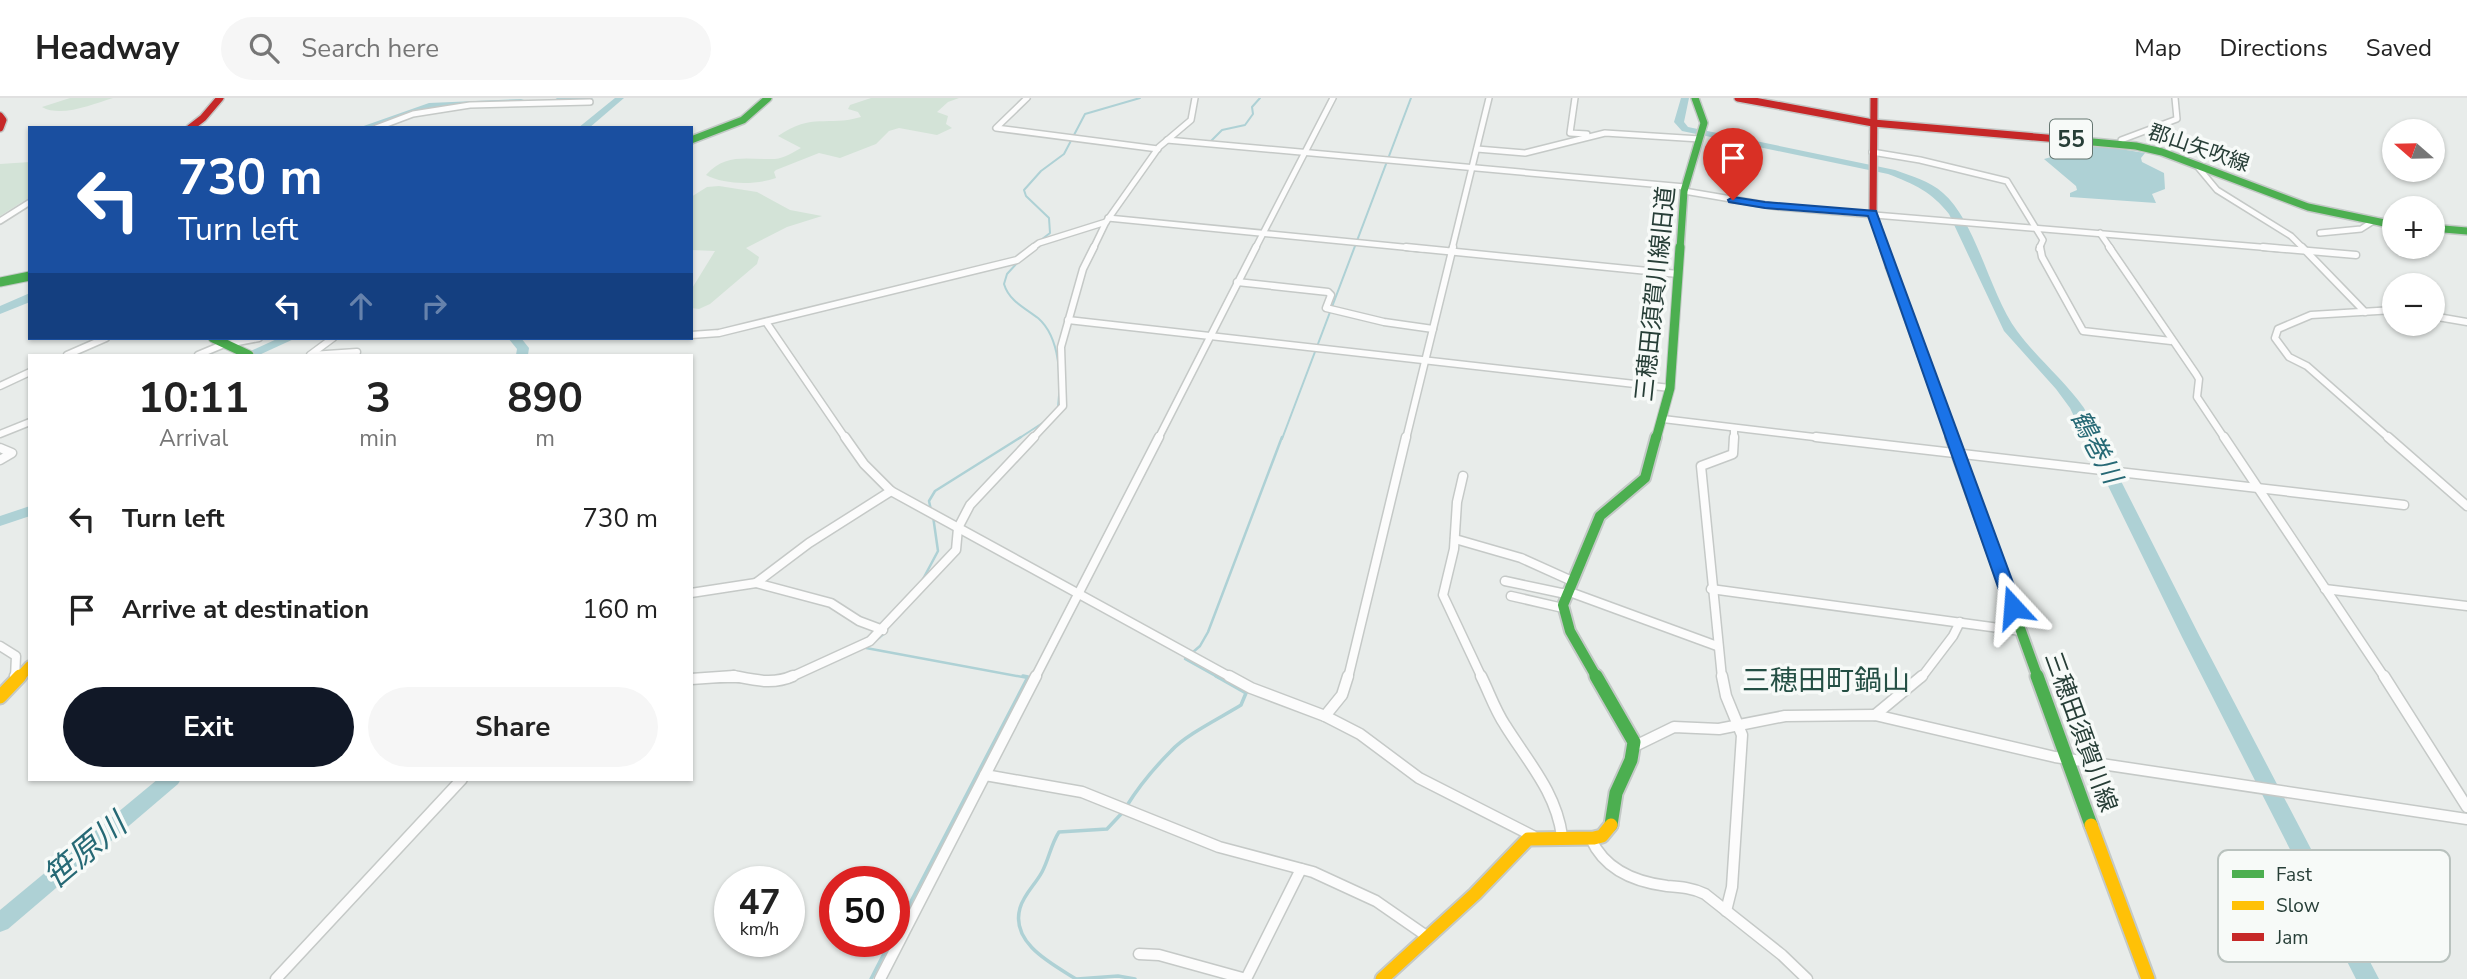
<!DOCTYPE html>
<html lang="en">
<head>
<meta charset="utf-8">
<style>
  body { margin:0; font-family:"Nunito Sans","Noto Sans JP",sans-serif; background:#f6f6f6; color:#222; height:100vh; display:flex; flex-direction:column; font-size:26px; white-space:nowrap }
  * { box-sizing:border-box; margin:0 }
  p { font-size:23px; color:#767676 }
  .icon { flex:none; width:38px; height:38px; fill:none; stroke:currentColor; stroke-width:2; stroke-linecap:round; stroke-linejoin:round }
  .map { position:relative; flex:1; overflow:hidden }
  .sheet { position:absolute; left:28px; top:256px; width:665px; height:427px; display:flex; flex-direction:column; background:#fff; border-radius:0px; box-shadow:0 2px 5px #0004 }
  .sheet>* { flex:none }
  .hud { position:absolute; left:28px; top:28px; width:665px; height:214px; border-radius:0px; box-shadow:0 2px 5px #0004; background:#1a4fa0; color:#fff; overflow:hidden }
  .needle { width:46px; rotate:290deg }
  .tools { position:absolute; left:2382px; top:21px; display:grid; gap:14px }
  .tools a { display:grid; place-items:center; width:63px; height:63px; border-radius:50%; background:#fff; box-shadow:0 2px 5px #0004; font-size:35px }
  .speed { position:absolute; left:714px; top:768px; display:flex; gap:14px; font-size:35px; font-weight:700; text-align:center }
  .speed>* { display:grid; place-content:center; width:91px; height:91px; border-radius:50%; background:#fff; box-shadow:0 2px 5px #0004; line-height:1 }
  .speed small { font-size:18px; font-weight:400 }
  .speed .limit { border:10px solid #d22; background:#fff; color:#111 }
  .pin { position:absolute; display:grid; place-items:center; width:60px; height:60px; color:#fff; margin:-72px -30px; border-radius:50% 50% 50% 0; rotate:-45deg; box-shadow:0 0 7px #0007 }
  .pin .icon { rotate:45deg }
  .me { position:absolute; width:77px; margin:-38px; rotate:341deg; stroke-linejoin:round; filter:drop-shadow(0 0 5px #0008) }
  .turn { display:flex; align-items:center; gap:24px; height:147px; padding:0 35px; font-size:32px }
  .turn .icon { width:91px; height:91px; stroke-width:2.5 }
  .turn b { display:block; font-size:49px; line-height:60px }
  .lanes { display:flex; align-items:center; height:66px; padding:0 35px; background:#0003; justify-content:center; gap:35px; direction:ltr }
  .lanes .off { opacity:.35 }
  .eta { display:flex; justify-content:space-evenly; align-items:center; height:119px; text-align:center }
  .eta b { font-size:42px; font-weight:700; line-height:49px }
  .action { display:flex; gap:14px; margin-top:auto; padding:14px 35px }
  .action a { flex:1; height:80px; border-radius:42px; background:#111827; color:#fff; font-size:28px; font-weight:700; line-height:80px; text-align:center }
  .action a+a { background:#f6f6f6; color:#222 }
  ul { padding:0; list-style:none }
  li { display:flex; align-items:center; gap:21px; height:91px; padding:0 35px }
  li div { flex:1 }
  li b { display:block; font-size:26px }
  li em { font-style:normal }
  header { display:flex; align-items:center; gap:42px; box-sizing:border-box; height:98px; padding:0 35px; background:#fff; border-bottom:2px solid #e0e0e0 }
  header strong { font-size:33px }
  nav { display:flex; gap:38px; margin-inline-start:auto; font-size:24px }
  .search { width:490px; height:63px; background:#f6f6f6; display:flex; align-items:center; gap:18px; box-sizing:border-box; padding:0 24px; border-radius:38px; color:#767676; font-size:26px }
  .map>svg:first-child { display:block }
  .green { fill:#d3e3d7 }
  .water { fill:#aed1d5 }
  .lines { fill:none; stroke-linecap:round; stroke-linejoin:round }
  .stream-far2 { stroke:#aed1d5; stroke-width:2 }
  .stream-far1 { stroke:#aed1d5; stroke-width:2.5 }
  .stream { stroke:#aed1d5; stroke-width:3.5 }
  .river { fill:#aed1d5; fill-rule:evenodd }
  .street-far3-casing { stroke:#c5c9c7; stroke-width:8 }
  .street-far2-casing { stroke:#c5c9c7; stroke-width:9 }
  .street-far1-casing { stroke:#c5c9c7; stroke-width:11 }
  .street-casing { stroke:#c5c9c7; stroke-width:13 }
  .fast-far3-casing { stroke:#c4c9c7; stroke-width:10 }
  .fast-far2-casing { stroke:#c4c9c7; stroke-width:11 }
  .fast-far1-casing { stroke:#c4c9c7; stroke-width:14 }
  .fast-casing { stroke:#c4c9c7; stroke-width:17 }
  .slow-far1-casing { stroke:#c4c9c7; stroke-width:14 }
  .slow-casing { stroke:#c4c9c7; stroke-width:17 }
  .jam-far1-casing { stroke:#c4c9c7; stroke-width:10 }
  .jam-casing { stroke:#c4c9c7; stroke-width:11 }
  .street-far3 { stroke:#fcfcfc; stroke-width:5 }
  .street-far2 { stroke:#fcfcfc; stroke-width:6 }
  .street-far1 { stroke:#fcfcfc; stroke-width:8 }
  .street { stroke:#fcfcfc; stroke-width:10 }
  .fast-far3 { stroke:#4caf50; stroke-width:7 }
  .fast-far2 { stroke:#4caf50; stroke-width:9 }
  .fast-far1 { stroke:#4caf50; stroke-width:10 }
  .fast { stroke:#4caf50; stroke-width:13 }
  .slow-far1 { stroke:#ffc107; stroke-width:10 }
  .slow { stroke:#ffc107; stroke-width:13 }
  .jam-far1 { stroke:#c62828; stroke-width:7 }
  .jam { stroke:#c62828; stroke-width:9 }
  .route { fill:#1a73e8; stroke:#114b97; stroke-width:2 }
  .labels { text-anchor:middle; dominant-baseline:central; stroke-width:7; stroke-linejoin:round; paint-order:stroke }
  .far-street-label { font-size:21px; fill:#273e37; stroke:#f7faf8 }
  .shield { fill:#f7faf8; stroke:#657671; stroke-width:2 }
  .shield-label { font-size:23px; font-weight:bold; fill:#273e37 }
  .street-label { font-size:24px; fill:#273e37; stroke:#f7faf8 }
  .water-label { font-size:26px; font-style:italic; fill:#266975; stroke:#f7faf8 }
  .quarter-label { font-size:28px; fill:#244f44; stroke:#f7faf8 }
  .near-water-label { font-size:32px; font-style:italic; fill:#266975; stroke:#f7faf8 }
  .key { fill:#f7faf8; stroke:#b9c2be; stroke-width:2 }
  .key-label { font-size:19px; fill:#273e37 }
</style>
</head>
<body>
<header>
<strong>Headway</strong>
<div class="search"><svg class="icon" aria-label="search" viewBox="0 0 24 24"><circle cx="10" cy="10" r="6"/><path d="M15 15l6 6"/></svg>Search here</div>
<nav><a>Map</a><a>Directions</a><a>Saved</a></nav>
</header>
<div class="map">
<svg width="2467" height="881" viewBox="0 0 2467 881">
  <rect width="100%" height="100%" fill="#e8ecea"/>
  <g class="green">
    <path d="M70 0H113C93 6 61 20 42 9Z"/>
    <path d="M871 0H959L948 4 937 14 948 18 946 26 952 30 937 37 899 30 889 33 876 46 840 60 819 55 776 72 774 74 776 80C756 87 725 87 706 77 726 54 749 62 775 61 784 60 794 54 801 50L778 38C813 14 827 29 861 19L858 14 848 11 850 7Z"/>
    <polygon points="30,64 30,99 0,118 0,66"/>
    <polygon points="719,88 757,94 790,112 822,118 787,129 746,150 759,159 757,166 710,206 699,211 691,210 691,192 715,153 691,152 691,99 707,89"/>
  </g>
  <polygon class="water" points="2095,47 2145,55 2141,60 2142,64 2164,75 2165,91 2152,96 2156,105 2070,99 2070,95 2077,92 2076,88 2044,61"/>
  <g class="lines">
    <g class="stream-far2">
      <polyline points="1209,45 1222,32 1245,27 1253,16 1252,9 1260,0"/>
      <polyline points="1041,142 1050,135 1049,120 1026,98 1024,92 1041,73 1064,56 1085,16 1140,0"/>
      <path d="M1019 163 1007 176 1004 186C1009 203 1025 210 1038 220 1061 240 1061 282 1058 309"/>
      <polyline points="1018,341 1044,324"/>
      <polyline points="1282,341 1411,0"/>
    </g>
    <g class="stream-far1">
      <polyline points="931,412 929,403 935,393 1021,339"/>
      <polyline points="922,483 938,453 933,418"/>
      <polyline points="875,543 886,534"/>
      <polyline points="870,547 866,550 1028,580"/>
      <polyline points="1219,580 1185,561 1200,548 1208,534 1282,339"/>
    </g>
    <g class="stream">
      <path d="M1126 709C1139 688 1154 670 1171 653 1185 637 1222 619 1241 607L1246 595 1216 578"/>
      <polyline points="894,836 1028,579 1023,578"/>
      <polyline points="871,881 890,844"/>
      <path d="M1076 881C1052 866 1010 845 1020 810 1024 796 1035 787 1042 774 1049 761 1051 746 1059 734L1107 731 1122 715"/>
      <polyline points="1077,881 1118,878 1135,881"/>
    </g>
    <g class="river">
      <polygon points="557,0 593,0 589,3 554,5 553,3"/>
      <polygon points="615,0 624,0 589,30 578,30"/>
      <path d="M1681 0H1689L1684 24 1688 29 1895 72C1911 78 1930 83 1943 95 1976 123 1990 197 2017 233 2037 260 2064 282 2084 310L2200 539 2379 881H2356L2182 539 2070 310 2056 291 2004 233 1949 116C1932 94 1914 86 1888 76L1682 33 1674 24Z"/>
      <polygon points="521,1 524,2 524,6 430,11 373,30 358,30 429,5"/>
      <polygon points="30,195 30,204 0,216 0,208"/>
      <polygon points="279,240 296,240 259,257 242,257"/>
      <polygon points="508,240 521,240 529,250 528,257 516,257 517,251"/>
      <polygon points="30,408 30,418 0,428 0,418"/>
      <polygon points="158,681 181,681 178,686 8,831 0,834 0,812"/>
    </g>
    <g class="street-far3-casing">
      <g id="street-far3">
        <polyline points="1027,0 996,30 1158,51"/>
        <polyline points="1575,0 1570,35 1587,36"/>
        <polyline points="376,30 413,16 470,7 590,4"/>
        <polyline points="1167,42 1685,89"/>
        <polyline points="2121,45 2121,42 2177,21 2175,0"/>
        <polyline points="1477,51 1525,55 1605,35 1700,41"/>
        <polyline points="1872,54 1920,62 2007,83 2043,142 2039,151"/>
        <polyline points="2197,68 2217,92 2291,138 2304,151"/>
        <polyline points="1684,93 1778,109 2284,151"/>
        <polyline points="1108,120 1423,151"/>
        <polyline points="0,123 30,104"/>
        <polyline points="2100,135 2111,151"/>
        <polyline points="2320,135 2361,131 2372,124"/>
        <polyline points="1031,151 1039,145 1106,124"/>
        <polyline points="1093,151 1106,124 1159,49 1191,22 1195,0"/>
        <polyline points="1255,151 1333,0"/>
        <polyline points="1452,151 1489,0"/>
      </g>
    </g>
    <g class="street-far2-casing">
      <g id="street-far2">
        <polyline points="1406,149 1678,176"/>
        <polyline points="2040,149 2042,159 2083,233 2171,243"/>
        <polyline points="2109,149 2196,276 2199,281 2197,299 2225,341"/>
        <polyline points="2263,149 2356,157"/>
        <polyline points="2302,149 2365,214"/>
        <polyline points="1237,184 1328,194 1331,197 1326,210 1384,224 1433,231"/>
        <polyline points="2432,218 2467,224"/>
        <polyline points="1068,222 1670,290"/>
        <polyline points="766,224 846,341"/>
        <polyline points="691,237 719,235 1017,162 1034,149"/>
        <polyline points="67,257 106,240"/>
        <polyline points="198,257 222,247 259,240"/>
        <polyline points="310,257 333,240"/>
        <polyline points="311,257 357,254"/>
        <polyline points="0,288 30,274"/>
        <polyline points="1663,321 1831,341"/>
        <polyline points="0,336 30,324"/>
        <polyline points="1032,341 1063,308 1061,249 1083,171 1094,149"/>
        <polyline points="1158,341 1256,149"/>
        <polyline points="1406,341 1453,149"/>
        <polyline points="1734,341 1734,330"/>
        <polyline points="2390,341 2307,268 2289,259 2275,240 2278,231 2311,217 2394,212"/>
      </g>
    </g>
    <g class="street-far1-casing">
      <g id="street-far1">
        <polyline points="845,339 864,366 891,393 1232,580"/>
        <polyline points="1816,339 2404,407"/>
        <polyline points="2224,339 2385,580"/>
        <polyline points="2388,339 2467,408"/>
        <polyline points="0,350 12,355 0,362"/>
        <polyline points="1463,378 1457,404 1454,451 1443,497 1482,580"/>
        <polyline points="1455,441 1521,460 1572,483"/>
        <polyline points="1505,483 1566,496"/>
        <polyline points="1711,491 2021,533"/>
        <polyline points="2325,491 2467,508"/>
        <polyline points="1567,493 1717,548"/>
        <polyline points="691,495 756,485"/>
        <polyline points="1511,498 1563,510"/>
        <polyline points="883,532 859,523 831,505 756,485 809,445 891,393"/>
        <polyline points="0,548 16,558 15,580"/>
        <polyline points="708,580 743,580"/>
        <polyline points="789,580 870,543 956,452 958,430 970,407 1034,339"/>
        <polyline points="1035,580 1159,339"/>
        <polyline points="1348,580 1406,339"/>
        <polyline points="1722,580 1701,368 1733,356 1734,339"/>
        <polyline points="1921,580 1953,538 1960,524"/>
      </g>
    </g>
    <g class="street-casing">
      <g id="street">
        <path d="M734 578C754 582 773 587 793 578"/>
        <polyline points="1229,578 1251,590 1325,618 1360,636 1419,680 1533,738"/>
        <path d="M1481 578C1489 594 1495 612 1505 627 1528 664 1556 694 1562 738"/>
        <polyline points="1722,578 1726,598 1742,637 1732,789 1726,813"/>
        <polyline points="2384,578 2467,709"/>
        <polyline points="15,581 15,578"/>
        <polyline points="691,581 734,578"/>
        <polyline points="1875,617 1922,578"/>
        <polyline points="1325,618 1342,597 1348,578"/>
        <polyline points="1635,648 1674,629 1719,631 1785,618 1875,617 2055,659 2467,721"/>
        <polyline points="985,677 1082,694 1219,749 1313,774 1376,803 1428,839"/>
        <path d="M1591 741C1605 772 1635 784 1667 788 1681 789 1693 790 1705 796L1782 857 1807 881"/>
        <polyline points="1139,856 1159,857 1246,881"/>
        <polyline points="276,881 462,681"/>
        <polyline points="880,881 1036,578"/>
        <polyline points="1246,881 1301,771"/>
      </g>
    </g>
    <g class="fast-far3-casing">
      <g id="fast-far3">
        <polyline points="691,42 743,22 768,0"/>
        <polyline points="2082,43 2136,48 2162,54 2308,109 2394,127"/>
        <polyline points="2432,130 2467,133"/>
        <polyline points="1680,151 1684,93 1704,25 1695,0"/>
      </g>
    </g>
    <g class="fast-far2-casing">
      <g id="fast-far2">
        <polyline points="1890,169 1952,341"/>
        <polyline points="0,184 30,178"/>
        <polyline points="213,240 249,257"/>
        <polyline points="1656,341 1670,290 1680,149"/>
      </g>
    </g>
    <g class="fast-far1-casing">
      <g id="fast-far1">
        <polyline points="1951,339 2038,580"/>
        <polyline points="1597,580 1570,533 1563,507 1600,418 1645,380 1656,339"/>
      </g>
    </g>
    <g class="fast-casing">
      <g id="fast">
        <polyline points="1596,578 1634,644 1631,662 1616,695 1611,727"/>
        <polyline points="2037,578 2091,727"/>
      </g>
    </g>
    <g class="slow-far1-casing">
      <polyline id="slow-far1" points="19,580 30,568"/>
    </g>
    <g class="slow-casing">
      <g id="slow">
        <polyline points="0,599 20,578"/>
        <polyline points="2091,727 2148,881"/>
        <polyline points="1382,881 1475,796 1528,741 1594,740 1602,738 1611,727"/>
      </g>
    </g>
    <g class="jam-far1-casing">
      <g id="jam-far1">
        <polyline points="1738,0 1873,25 2082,43"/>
        <polyline points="1874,0 1873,115 1884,151"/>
        <polyline points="0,18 3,22 0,30"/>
        <polyline points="190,30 203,20 220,0"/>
      </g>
    </g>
    <g class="jam-casing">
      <polyline id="jam" points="1884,149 1890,169"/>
    </g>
    <use href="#street-far3" class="street-far3"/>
    <use href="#street-far2" class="street-far2"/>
    <use href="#street-far1" class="street-far1"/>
    <use href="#street" class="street"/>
    <use href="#fast-far3" class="fast-far3"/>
    <use href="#fast-far2" class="fast-far2"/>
    <use href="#fast-far1" class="fast-far1"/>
    <use href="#fast" class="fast"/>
    <use href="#slow-far1" class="slow-far1"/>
    <use href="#slow" class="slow"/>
    <use href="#jam-far1" class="jam-far1"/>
    <use href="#jam" class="jam"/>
  </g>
  <polygon class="route" points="1733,99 1765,104 1876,113 2022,509 2019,513 2013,515 2005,509 1868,118 1765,110 1729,104 1728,102"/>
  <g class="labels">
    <g class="far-street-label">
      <text transform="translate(2199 50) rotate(19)">郡山矢吹線</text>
    </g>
    <rect class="shield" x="2050" y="21.5" width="42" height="39" rx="5"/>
    <g class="shield-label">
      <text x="2071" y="41">55</text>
    </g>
    <g class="street-label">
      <text transform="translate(1655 196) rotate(-84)">三穂田須賀川線旧道</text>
      <text transform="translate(2081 634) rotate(70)">三穂田須賀川線</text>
    </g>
    <g class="water-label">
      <text transform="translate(2096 349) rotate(62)">鶴巻川</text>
    </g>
    <g class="quarter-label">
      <text x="1826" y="583">三穂田町鍋山</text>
    </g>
    <g class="near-water-label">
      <text transform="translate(85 753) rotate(-40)">笹原川</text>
    </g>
  </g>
  <rect x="2218" y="752" width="232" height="112" rx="10" class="key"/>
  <rect x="2232" y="772" width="32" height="8" fill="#4caf50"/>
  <rect x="2232" y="803" width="32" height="9" fill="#ffc107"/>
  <rect x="2232" y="835" width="32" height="8" fill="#c62828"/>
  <g class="key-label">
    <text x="2276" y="783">Fast</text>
    <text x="2276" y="814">Slow</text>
    <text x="2276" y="846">Jam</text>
  </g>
</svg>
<div class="tools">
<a><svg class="needle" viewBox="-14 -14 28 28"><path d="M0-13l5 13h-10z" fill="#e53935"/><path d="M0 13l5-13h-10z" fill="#767676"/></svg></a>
<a>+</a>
<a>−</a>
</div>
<div class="speed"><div>47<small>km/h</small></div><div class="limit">50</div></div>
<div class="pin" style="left:1733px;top:102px;background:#d93025"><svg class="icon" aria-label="arrive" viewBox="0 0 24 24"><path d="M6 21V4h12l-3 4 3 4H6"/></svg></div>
<svg class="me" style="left:2013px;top:509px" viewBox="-20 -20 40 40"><path d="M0-17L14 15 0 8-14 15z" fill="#1a73e8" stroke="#fff" stroke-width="4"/></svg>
<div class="hud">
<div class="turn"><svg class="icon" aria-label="left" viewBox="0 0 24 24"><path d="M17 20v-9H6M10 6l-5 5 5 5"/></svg><div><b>730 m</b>Turn left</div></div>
<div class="lanes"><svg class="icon" aria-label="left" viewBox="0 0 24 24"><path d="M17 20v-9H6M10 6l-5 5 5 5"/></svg><svg class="icon off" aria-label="ahead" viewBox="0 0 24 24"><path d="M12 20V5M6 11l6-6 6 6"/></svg><svg class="icon off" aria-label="right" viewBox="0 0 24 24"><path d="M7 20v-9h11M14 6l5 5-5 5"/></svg></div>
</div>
<section class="sheet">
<div class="eta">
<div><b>10:11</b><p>Arrival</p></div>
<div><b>3</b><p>min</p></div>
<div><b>890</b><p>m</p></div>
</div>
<ul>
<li><svg class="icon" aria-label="left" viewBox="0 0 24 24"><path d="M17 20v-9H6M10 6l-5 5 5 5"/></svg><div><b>Turn left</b></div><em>730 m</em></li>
<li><svg class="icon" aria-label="arrive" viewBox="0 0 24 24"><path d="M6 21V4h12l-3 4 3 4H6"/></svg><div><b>Arrive at destination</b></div><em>160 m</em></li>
</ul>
<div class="action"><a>Exit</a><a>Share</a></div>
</section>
</div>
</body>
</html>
